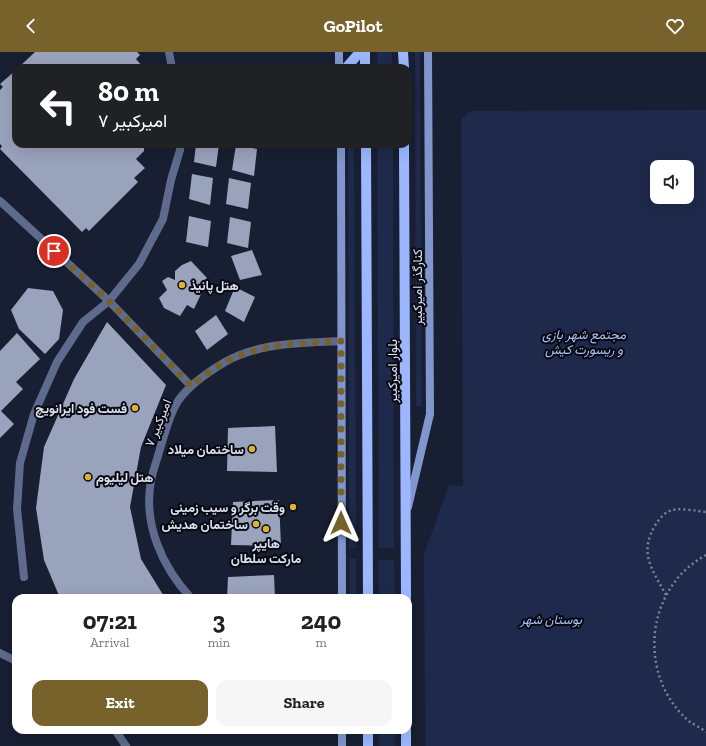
<!DOCTYPE html>
<html lang="en">
<head>
<meta charset="utf-8">
<style>
  body { margin:0; font-family:"Zilla Slab",Vazirmatn,serif; background:#f6f6f6; color:#222; height:100vh; display:flex; flex-direction:column; font-size:15px; white-space:nowrap }
  * { box-sizing:border-box; margin:0 }
  p { font-size:13px; color:#767676 }
  .icon { flex:none; width:22px; height:22px; fill:none; stroke:currentColor; stroke-width:2; stroke-linecap:round; stroke-linejoin:round }
  .map { position:relative; flex:1; overflow:hidden }
  .details { position:absolute; left:12px; top:542px; width:400px; height:140px; display:flex; flex-direction:column; background:#fff; border-radius:12px; box-shadow:0 4px 16px #0002 }
  .details>* { flex:none }
  .hud { position:absolute; left:12px; top:12px; width:400px; height:84px; border-radius:12px; box-shadow:0 4px 16px #0002; background:#202124; color:#fff; overflow:hidden }
  .buttons { position:absolute; left:650px; top:108px; display:grid; gap:8px }
  .buttons a { display:grid; place-items:center; width:44px; height:44px; border-radius:8px; background:#fff; box-shadow:0 4px 16px #0002; font-size:20px }
  .pin { position:absolute; display:grid; place-items:center; width:34px; height:34px; color:#fff; margin:-17px; border:2px solid #fff; border-radius:50%; box-shadow:0 1px 4px #0007 }
  .me { position:absolute; width:44px; margin:-22px; rotate:0deg; stroke-linejoin:round; filter:drop-shadow(0 0 3px #0008) }
  .turn { display:flex; align-items:center; gap:14px; height:84px; padding:0 20px; font-size:18px }
  .turn .icon { width:52px; height:52px; stroke-width:2.5 }
  .turn b { display:block; font-size:28px; line-height:34px }
  .eta { display:flex; justify-content:space-evenly; align-items:center; height:68px; text-align:center }
  .eta b { font-size:24px; font-weight:700; line-height:28px }
  .button { display:flex; gap:8px; margin-top:auto; padding:8px 20px }
  .button a { flex:1; height:46px; border-radius:12px; background:#76622a; color:#fff; font-size:16px; font-weight:700; line-height:46px; text-align:center }
  .button a+a { background:#f6f6f6; color:#222 }
  header { display:flex; justify-content:space-between; align-items:center; height:52px; padding:0 20px; background:#76622a; color:#fff; font-size:18px; font-weight:700 }
  .map>svg:first-child { display:block }
  .green { fill:#1e294b; fill-rule:evenodd }
  .building { fill:#9aa3bc }
  .lines { fill:none; stroke-linecap:round; stroke-linejoin:round }
  .path { stroke:#7d8392; stroke-width:2.5; stroke-dasharray:2 3; stroke-linecap:butt }
  .street { stroke:#5e6b8d; stroke-width:8 }
  .secondary { stroke:#8196cd; stroke-width:8 }
  .primary { stroke:#9cb7fe; stroke-width:10 }
  .route { stroke:#76622a; stroke-width:7; stroke-dasharray:0 12.6 }
  .poi-dot { fill:#ddb133; stroke:#070912; stroke-width:1.5 }
  .labels { text-anchor:middle; dominant-baseline:central; stroke-width:4; stroke-linejoin:round; paint-order:stroke }
  .poi-label { font-size:13px; font-weight:bold; fill:#dce1ee; stroke:#070912; text-anchor:end }
  .street-label { font-size:13px; fill:#dce1ee; stroke:#070912 }
  .park-label { font-size:13px; font-style:italic; fill:#aec1f5; stroke:#070912 }
</style>
</head>
<body>
<header><svg class="icon" aria-label="back" viewBox="0 0 24 24"><path d="M15 5l-7 7 7 7"/></svg>GoPilot<svg class="icon" aria-label="heart" viewBox="0 0 24 24"><path d="M12 20l-8-8c-3-5 5-10 8-4 3-6 11-1 8 4z"/></svg></header>
<div class="map">
<svg width="706" height="694" viewBox="0 0 706 694">
  <rect width="100%" height="100%" fill="#181f32"/>
  <g class="green">
    <rect x="377" y="0" width="15" height="16"/>
    <polygon points="415,0 420,0 422,354 416,354"/>
    <path d="M706 58V694H425L424 502 449 433 463 434 461 68 470 59ZM657 115H687V145H657Z"/>
    <polygon points="348,92 354,92 356,496 349,496"/>
    <polygon points="377,92 393,92 394,496 379,496"/>
    <polygon points="349,507 356,507 356,546 350,546"/>
    <polygon points="379,508 394,508 395,546 379,546"/>
    <rect x="379" y="678" width="16" height="16"/>
  </g>
  <g class="building">
    <polygon points="35,0 137,0 140,3 136,7 144,16 18,16"/>
    <polygon points="16,18 16,92 144,92 144,99 136,107 145,116 134,126 138,130 89,179 86,176 82,180 0,97 2,94 0,92 0,38 3,35 0,32"/>
    <polygon points="196,92 219,92 216,115 194,110"/>
    <polygon points="236,93 257,97 254,124 232,118"/>
    <polygon points="192,122 213,126 210,153 189,147"/>
    <polygon points="229,126 251,131 248,157 226,152"/>
    <polygon points="189,164 211,169 208,195 186,190"/>
    <polygon points="230,165 251,170 248,196 227,191"/>
    <polygon points="252,198 262,223 240,228 231,204"/>
    <polygon points="191,209 207,226 197,237 201,242 194,257 187,253 180,264 164,256 159,246 167,238 162,229 168,225 175,228 175,219 182,213"/>
    <polygon points="235,235 255,245 244,270 225,259"/>
    <polygon points="28,236 53,239 63,258 59,287 45,302 19,277 11,258"/>
    <polygon points="216,263 228,282 207,298 195,279"/>
    <polygon points="107,270 166,333 141,395 130,455 141,507 165,546 60,546 44,508 36,456 44,395 74,327"/>
    <polygon points="17,281 40,307 16,330 23,337 1,359 14,372 0,386 0,299"/>
    <polygon points="275,374 277,420 227,419 228,376"/>
    <polygon points="279,448 281,494 231,493 233,450"/>
    <polygon points="274,523 275,546 227,546 228,525"/>
  </g>
  <g class="lines">
    <g class="path">
      <path d="M706 503C694 510 682 519 674 531 643 573 649 636 690 670 695 673 701 676 706 680"/>
      <path d="M666 543C652 517 638 501 656 472 660 466 665 460 672 458 678 456 699 459 706 460"/>
    </g>
    <g class="street">
      <polyline points="169,0 172,16"/>
      <polyline points="0,149 109,249 191,334"/>
      <polyline points="24,525 17,457 20,411 34,362 57,310 83,270 109,249 139,212 163,167 171,128 180,98 180,92"/>
      <path d="M191 546C162 515 143 472 151 429 153 418 157 408 160 397 165 381 169 363 178 349 189 333 208 320 225 310 261 290 301 291 341 289"/>
      <polyline points="0,601 16,609"/>
      <polyline points="115,678 126,694"/>
    </g>
    <g class="secondary">
      <polyline points="339,0 339,16"/>
      <polyline points="341,92 342,546"/>
      <polyline points="408,455 430,362 428,0"/>
      <polyline points="342,678 342,694"/>
    </g>
    <g class="primary">
      <polyline points="365,0 365,16"/>
      <polyline points="403,0 404,16"/>
      <polyline points="346,16 360,0"/>
      <polyline points="366,92 368,546"/>
      <polyline points="404,92 406,546"/>
      <polyline points="368,678 368,694"/>
      <polyline points="406,678 406,694"/>
    </g>
  </g>
  <g class="lines">
    <path class="route" d="M54 199 109 249 191 334C202 325 214 316 227 309 264 291 300 291 341 289V471"/>
  </g>
  <g class="poi-dot">
    <circle cx="182" cy="233" r="4"/>
    <circle cx="135" cy="356" r="4"/>
    <circle cx="252" cy="397" r="4"/>
    <circle cx="88" cy="425" r="4"/>
    <circle cx="293" cy="455" r="4"/>
    <circle cx="256" cy="472" r="4"/>
    <circle cx="266" cy="477" r="4"/>
  </g>
  <g class="labels">
    <g class="poi-label">
      <text x="190" y="233" text-anchor="start">هتل پانیذ</text>
      <text x="127" y="356">فست فود ایرانویچ</text>
      <text x="244" y="397">ساختمان میلاد</text>
      <text x="96" y="425" text-anchor="start">هتل لیلیوم</text>
      <text x="285" y="455">وقت برگر و سیب‌ زمینی</text>
      <text x="248" y="472">ساختمان هدیش</text>
      <text x="266" y="491" text-anchor="middle">هایپر<tspan x="266" dy="15">مارکت سلطان</tspan></text>
    </g>
    <g class="street-label">
      <text transform="translate(417 235) rotate(-90)">کنارگذر امیرکبیر</text>
      <text transform="translate(392 319) rotate(-90)">بلوار امیرکبیر</text>
      <text transform="translate(158 371) rotate(-68)">امیرکبیر ۷</text>
    </g>
    <g class="park-label">
      <text x="584" y="282">مجتمع شهر بازی<tspan x="584" dy="15">و ریسورت کیش</tspan></text>
      <text x="551" y="567">بوستان شهر</text>
    </g>
  </g>
</svg>
<div class="buttons">
<a><svg class="icon" aria-label="sound" viewBox="0 0 24 24"><path d="M4 9h4l5-4v14l-5-4H4zM17 9q2 3 0 6"/></svg></a>
</div>
<div class="pin" style="left:54px;top:199px;background:#d93025"><svg class="icon" aria-label="arrive" viewBox="0 0 24 24"><path d="M6 21V4h12l-3 4 3 4H6"/></svg></div>
<svg class="me" style="left:341px;top:471px" viewBox="-20 -20 40 40"><path d="M0-17L14 15 0 8-14 15z" fill="#76622a" stroke="#fff" stroke-width="4"/></svg>
<div class="hud">
<div class="turn"><svg class="icon" aria-label="left" viewBox="0 0 24 24"><path d="M17 20v-9H6M10 6l-5 5 5 5"/></svg><div><b>80 m</b>امیرکبیر ۷</div></div>
</div>
<section class="details">
<div class="eta">
<div><b>07:21</b><p>Arrival</p></div>
<div><b>3</b><p>min</p></div>
<div><b>240</b><p>m</p></div>
</div>
<div class="button"><a>Exit</a><a>Share</a></div>
</section>
</div>
</body>
</html>
